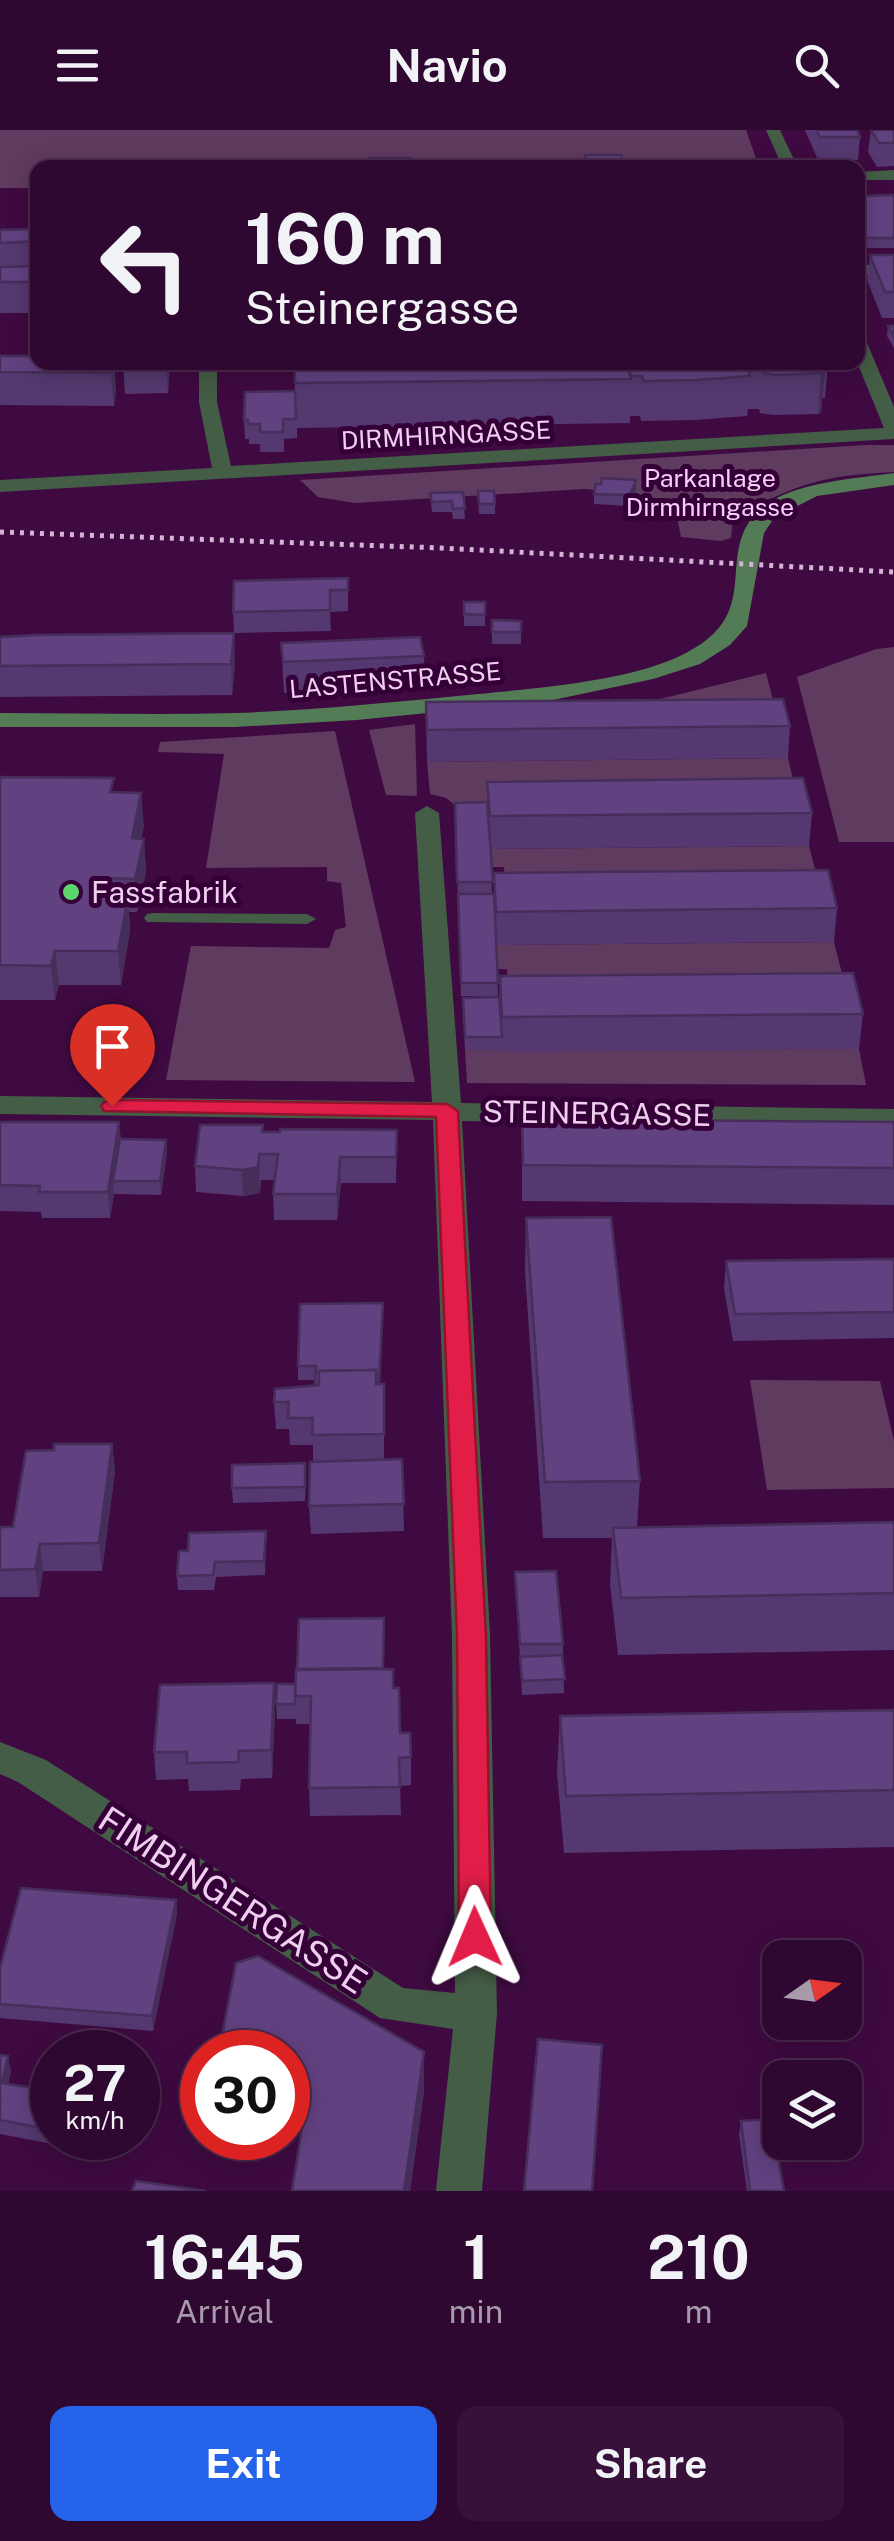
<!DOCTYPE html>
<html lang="en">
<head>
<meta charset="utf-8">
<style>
  body { margin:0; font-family:"Public Sans",sans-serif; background:#371139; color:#f1f3f6; height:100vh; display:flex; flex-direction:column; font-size:38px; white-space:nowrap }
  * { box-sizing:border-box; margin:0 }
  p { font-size:32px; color:#a79aab }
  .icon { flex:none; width:55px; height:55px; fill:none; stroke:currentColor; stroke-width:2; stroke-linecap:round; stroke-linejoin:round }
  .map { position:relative; height:2061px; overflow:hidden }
  .panel { display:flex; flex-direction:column; background:#2f0831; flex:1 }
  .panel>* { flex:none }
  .banner { position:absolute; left:30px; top:30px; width:835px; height:210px; border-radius:20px; box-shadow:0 5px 25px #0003,0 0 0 2px #4a294d; background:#2f0831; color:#f1f3f6; overflow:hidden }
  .needle { width:65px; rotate:76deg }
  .controls { position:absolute; left:762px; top:1810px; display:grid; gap:20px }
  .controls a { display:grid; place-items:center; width:100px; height:100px; border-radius:20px; background:#2f0831; box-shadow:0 5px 25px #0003,0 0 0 2px #4a294d; font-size:50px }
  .speed { position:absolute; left:30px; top:1900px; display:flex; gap:20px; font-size:50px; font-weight:700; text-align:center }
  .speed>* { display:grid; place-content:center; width:130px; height:130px; border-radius:50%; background:#2f0831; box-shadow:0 5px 25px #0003,0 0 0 2px #4a294d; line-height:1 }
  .speed small { font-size:25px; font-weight:400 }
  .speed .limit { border:15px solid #d22; background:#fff; color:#111 }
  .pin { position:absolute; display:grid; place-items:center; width:85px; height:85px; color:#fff; margin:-102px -42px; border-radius:50% 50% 50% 0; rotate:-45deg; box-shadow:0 0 10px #0007 }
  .pin .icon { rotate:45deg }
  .me { position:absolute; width:110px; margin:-55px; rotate:359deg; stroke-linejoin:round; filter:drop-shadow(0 0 8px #0008) }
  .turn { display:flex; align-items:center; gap:35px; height:210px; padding:0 50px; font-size:45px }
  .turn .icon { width:130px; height:130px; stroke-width:2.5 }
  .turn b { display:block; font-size:70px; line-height:85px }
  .eta { display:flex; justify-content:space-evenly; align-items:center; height:170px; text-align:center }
  .eta b { font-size:60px; font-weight:700; line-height:70px }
  .cta { display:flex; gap:20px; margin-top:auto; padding:20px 50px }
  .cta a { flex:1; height:115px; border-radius:20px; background:#2563eb; color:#fff; font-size:40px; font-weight:700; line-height:115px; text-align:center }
  .cta a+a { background:#371139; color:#f1f3f6 }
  header { display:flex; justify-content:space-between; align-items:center; height:130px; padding:0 50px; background:#2f0831; font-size:45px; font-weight:700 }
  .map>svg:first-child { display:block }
  .green { fill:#5f3b5f }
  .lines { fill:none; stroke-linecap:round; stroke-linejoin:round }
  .lane { fill:#445d46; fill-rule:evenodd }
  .street { fill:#445d46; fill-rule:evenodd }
  .secondary { fill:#537c56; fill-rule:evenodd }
  .rail { stroke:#d5b3d5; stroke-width:5; stroke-dasharray:4 6; stroke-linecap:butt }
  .wall { fill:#54386f }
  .shaded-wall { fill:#452e5a }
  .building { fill:#624181; stroke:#452e5a; stroke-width:2.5 }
  .route { fill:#e11d48; stroke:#92132f; stroke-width:2.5 }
  .poi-dot { fill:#5cd56d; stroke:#340037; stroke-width:4 }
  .labels { text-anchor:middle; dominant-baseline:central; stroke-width:10; stroke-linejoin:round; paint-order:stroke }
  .far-street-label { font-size:25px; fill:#eecfee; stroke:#340037 }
  .far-park-label { font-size:25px; fill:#f8cdf8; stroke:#340037 }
  .poi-label { font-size:30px; fill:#eecfee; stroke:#340037; text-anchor:start }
  .street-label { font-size:30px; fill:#eecfee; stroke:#340037 }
  .near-street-label { font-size:35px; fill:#eecfee; stroke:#340037 }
</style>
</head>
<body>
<header><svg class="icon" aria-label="menu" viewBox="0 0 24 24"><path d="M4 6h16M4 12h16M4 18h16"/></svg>Navio<svg class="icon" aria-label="search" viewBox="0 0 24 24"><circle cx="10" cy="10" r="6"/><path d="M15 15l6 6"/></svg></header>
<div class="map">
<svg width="894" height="2061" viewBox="0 0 894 2061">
  <rect width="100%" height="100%" fill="#3f0a41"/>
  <g class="green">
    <polygon points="0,0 746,0 759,37 38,38 37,58 0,58"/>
    <path d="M866 315H894V342C826 345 790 354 733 391L731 408 721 411 681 407 676 382 637 363 584 359 355 373 318 367 300 350Z"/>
    <polygon points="894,517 894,712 839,712 797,547 876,519"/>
    <polygon points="766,543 780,597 652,571"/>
    <polygon points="415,594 417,666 386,665 369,600"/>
    <polygon points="335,601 415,952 166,950 191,816 329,818 335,800 346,797 341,753 327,751 327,737 206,738 224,624 158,622 160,612"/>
    <polygon points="788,628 799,675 460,679 446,668 430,664 427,632"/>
    <polygon points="809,716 823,769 506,763 504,737 491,737 490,719"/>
    <polygon points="834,812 849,871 509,865 507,839 497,839 496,815"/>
    <polygon points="859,919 866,955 467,953 465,920"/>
    <polygon points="750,1250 880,1251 894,1311 894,1358 767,1360"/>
  </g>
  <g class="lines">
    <polygon class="lane" points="153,783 307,784 316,789 307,794 147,792 144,788 147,784"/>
    <g class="street">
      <polygon points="766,0 780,0 798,38 783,38"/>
      <polygon points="894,40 894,50 858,50 858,42"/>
      <rect x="858" y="135" width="36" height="10"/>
      <polygon points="858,208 867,213 894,277 894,309 0,362 0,350 212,338 199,272 199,232 217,232 217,272 231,336 884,298 857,232"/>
      <polygon points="427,676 439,683 461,973 894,979 894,997 462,991 490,1505 497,1883 482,2061 436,2061 453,1899 380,1888 18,1652 0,1644 0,1612 46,1630 403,1858 455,1863 452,1505 433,990 0,984 0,966 432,972 415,683"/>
    </g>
    <path class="secondary" d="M894 343V355L817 366 774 388 764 403 747 496 730 515 700 534 653 549 548 571 357 590 235 597H0V583C78 583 157 585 236 583 317 580 397 572 478 564 538 558 633 551 686 523 765 482 714 428 757 382 786 352 855 349 894 343Z"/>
    <polyline class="rail" points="0,402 441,418 894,442"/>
  </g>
  <g class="wall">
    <polygon points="805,0 857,0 860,7 858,30 818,30"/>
    <polygon points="871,0 894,0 894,36 877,37 868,22"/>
    <polygon points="371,28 408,28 408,37 371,38"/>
    <polygon points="894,65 894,118 858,118 858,66"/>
    <polygon points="38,99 38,179 34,179 33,183 0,183 0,100"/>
    <polygon points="870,125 894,125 894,188 882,188 867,150"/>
    <polygon points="888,196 894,196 894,218 887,206"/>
    <polygon points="0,226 38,232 114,232 116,260 114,276 0,275"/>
    <polygon points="123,232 170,232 168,263 125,264"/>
    <polygon points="637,232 828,232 825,268 822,268 821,282 818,284 773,285 760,283 759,279 748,279 747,286 695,290 641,291 640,286 630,286 630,293 297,298 297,308 284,309 284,322 260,322 260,314 249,314 249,309 245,309 244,290 295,261 295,236 628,237 637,237"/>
    <polygon points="636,350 636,360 629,376 594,374 594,364"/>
    <polygon points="478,361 495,374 495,384 479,384"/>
    <polygon points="463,362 465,389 453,389 452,382 432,382 430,363"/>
    <polygon points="348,448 348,481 330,482 331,501 234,503 233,482"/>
    <rect x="464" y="472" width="21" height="24"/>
    <polygon points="492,490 521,491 521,514 492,514"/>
    <polygon points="0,507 235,533 232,565 0,567"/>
    <polygon points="281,513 424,526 424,557 284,563"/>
    <polygon points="426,572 790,596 788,628 427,632"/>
    <polygon points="0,647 115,662 144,696 141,709 144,709 146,742 137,782 129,782 130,800 121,855 59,855 55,870 0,870"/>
    <polygon points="487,652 812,683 809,716 490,719 492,764 494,764 494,743 837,778 834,812 496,815 498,866 461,866 455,673 487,672"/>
    <polygon points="500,846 863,884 859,919 502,922 501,920 465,920 463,881 499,867"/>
    <polygon points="522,989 894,992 894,1075 522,1071"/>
    <polygon points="0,992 121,1009 166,1010 167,1023 161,1065 114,1064 110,1088 42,1088 41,1082 0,1081"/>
    <polygon points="397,1000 396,1053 341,1053 337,1090 274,1090 273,1064 275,1050 261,1050 260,1063 243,1066 196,1062 195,1036 263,1002"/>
    <polygon points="526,1088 640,1351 637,1397 894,1392 894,1520 618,1525 610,1454 612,1408 543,1408 525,1142"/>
    <polygon points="894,1129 894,1208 733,1211 724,1158 726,1131"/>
    <polygon points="383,1173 380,1254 384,1254 384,1329 402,1329 404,1401 311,1404 309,1376 313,1331 313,1315 290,1315 289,1299 276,1299 274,1272 315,1256 315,1250 298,1250 298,1236"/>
    <polygon points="112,1314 115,1341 102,1441 43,1441 39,1467 0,1467 0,1397 13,1397"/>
    <polygon points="306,1347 305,1371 233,1373 232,1358"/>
    <polygon points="266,1401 265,1445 216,1447 214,1460 178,1460 177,1446 188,1421"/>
    <polygon points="515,1442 563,1514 564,1563 522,1565"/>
    <polygon points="384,1539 393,1558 400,1603 411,1627 411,1655 400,1656 401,1685 310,1686 309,1658 311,1594 296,1594 296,1589 277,1589 276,1574 295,1554"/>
    <polygon points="894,1580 894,1717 564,1723 557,1643 560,1586"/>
    <polygon points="275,1581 272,1648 241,1649 240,1660 189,1661 188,1649 156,1650 154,1622"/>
    <polygon points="176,1770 177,1784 153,1901 0,1888 0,1838"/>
    <polygon points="258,1826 424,1922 424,1961 410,2061 292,2061 303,1994 288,1984 288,1922 224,1922 222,1906 236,1833"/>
    <polygon points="0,1925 11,1941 8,1954 52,1961 52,2008 65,2008 63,2016 0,2004"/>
    <polygon points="741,1991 784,2061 747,2061 739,2005"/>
  </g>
  <g class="shaded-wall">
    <polygon points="408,28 408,37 398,38 398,34"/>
    <polygon points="31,148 34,179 33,183 30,152"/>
    <polygon points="113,232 116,260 114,276 111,243"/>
    <polygon points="166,232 170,232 168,263"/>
    <polygon points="825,242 821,282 818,284 821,243"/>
    <polygon points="636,350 636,360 629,376 630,365"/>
    <polygon points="234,503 235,533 232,565 231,534"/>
    <polygon points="141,663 144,696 135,741 132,708"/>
    <polygon points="144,709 146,742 137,782 135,749"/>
    <polygon points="128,767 130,800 121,855 118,821"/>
    <polygon points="55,821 59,855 55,870 51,836"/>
    <polygon points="119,992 122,1017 113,1051 114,1064 110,1088 108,1062"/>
    <polygon points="166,1010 167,1023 161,1065 160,1051"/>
    <polygon points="259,1024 260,1063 243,1066 242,1040"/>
    <polygon points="340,1027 341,1053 337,1090 337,1064"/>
    <polygon points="112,1314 115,1341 102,1441 99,1413"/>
    <polygon points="40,1414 43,1441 39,1467 35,1439"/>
    <polygon points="274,1553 275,1581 272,1648 271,1620"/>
    <polygon points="176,1770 177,1784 153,1901 152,1886"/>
    <polygon points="424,1922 424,1961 410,2061 404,2061"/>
    <polygon points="8,1926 11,1941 5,1968 2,1953"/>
  </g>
  <g class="building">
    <polygon points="816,0 857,0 860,7 820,7"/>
    <polygon points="871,0 894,0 894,13 879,13"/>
    <polygon points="585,25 621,25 625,38 589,38"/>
    <polygon points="371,28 408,28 398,34 380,34"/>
    <polygon points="894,65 894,108 858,108 858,66"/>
    <polygon points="38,99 38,111 0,113 0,100"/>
    <polygon points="870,125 894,125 894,162 885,162"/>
    <polygon points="38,136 38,148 31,148 30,152 0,152 0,137"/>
    <polygon points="888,196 894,196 894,207"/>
    <polygon points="0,226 38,226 38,232 113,232 111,243 0,242"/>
    <polygon points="410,232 627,232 631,249 295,253 295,236"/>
    <polygon points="638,232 820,232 825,242 821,243 776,245 763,243 762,239 747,239 750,246 697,250 643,251 642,246 631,246 628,237 638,237"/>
    <polygon points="295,261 296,289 283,289 283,302 260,302 260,294 248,294 248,290 244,290 245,262"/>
    <polygon points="602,348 636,350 630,365 594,364 596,354 601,354"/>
    <polygon points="478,361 494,361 495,374 479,374"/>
    <polygon points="463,362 465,378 453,379 452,371 432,372 430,363"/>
    <polygon points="348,448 348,460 330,460 330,480 233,482 234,451"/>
    <polygon points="464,472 485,472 485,485 464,484"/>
    <polygon points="492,490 521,491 521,502 492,502"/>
    <polygon points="234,503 231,534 0,536 0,507 35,505"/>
    <polygon points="420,507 424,526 283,532 281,513"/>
    <polygon points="783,569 790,596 427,600 426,572"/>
    <polygon points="0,647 114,648 110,662 141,663 132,708 144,709 135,749 103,748 100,766 128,767 118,821 55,821 51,836 0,835"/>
    <polygon points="803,648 812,683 490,686 487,652"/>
    <polygon points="487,672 493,752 457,752 455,673"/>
    <polygon points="828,740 837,778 496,782 494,743"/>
    <polygon points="458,764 494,764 498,853 461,853"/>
    <polygon points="853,843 863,884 502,887 500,846"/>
    <polygon points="499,867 502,907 465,907 463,868"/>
    <polygon points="522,989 894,992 894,1038 523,1035"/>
    <polygon points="0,992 119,992 108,1062 39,1062 40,1056 0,1055"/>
    <polygon points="200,995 263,995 262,1002 280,1002 280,999 397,1000 396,1027 340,1027 337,1064 273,1064 278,1024 259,1024 258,1037 242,1040 195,1036"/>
    <polygon points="120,1009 166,1010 160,1051 113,1051"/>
    <polygon points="611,1087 640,1351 545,1352 526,1088"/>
    <polygon points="894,1129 894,1182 735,1184 726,1131"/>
    <polygon points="383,1173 379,1253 377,1253 376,1240 319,1241 319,1254 315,1254 316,1236 298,1236 300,1174"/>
    <polygon points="376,1240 376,1254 384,1254 384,1304 312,1305 313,1288 288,1288 289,1272 274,1272 275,1259 319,1255 319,1241"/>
    <polygon points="54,1314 112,1314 99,1413 40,1414 35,1439 0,1440 0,1397 13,1397 26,1321 54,1320"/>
    <polygon points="402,1329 404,1374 309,1376 310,1332"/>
    <polygon points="305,1333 305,1357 232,1358 232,1335"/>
    <polygon points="894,1392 894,1463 621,1468 613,1398"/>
    <polygon points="266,1401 264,1431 215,1432 213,1445 177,1446 179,1421 188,1421 189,1403"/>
    <polygon points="556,1441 563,1514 520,1514 515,1442"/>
    <polygon points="384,1488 383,1538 297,1539 299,1489"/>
    <polygon points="562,1525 565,1549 522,1551 520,1527"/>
    <polygon points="393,1539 393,1558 399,1558 400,1603 410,1603 411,1627 399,1628 400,1657 309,1658 311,1566 295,1566 296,1540"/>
    <polygon points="274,1553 271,1620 239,1621 238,1632 187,1633 187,1622 154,1622 160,1555"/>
    <polygon points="277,1554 295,1554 295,1574 276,1574"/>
    <polygon points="894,1580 894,1660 566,1666 560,1586"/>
    <polygon points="21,1758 176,1770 152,1886 0,1874 0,1838"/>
    <polygon points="258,1826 424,1922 404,2061 292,2061 308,1960 288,1947 288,1922 249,1922 222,1906 236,1833"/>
    <polygon points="538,1909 602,1915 592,2061 524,2061"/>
    <polygon points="0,1925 8,1926 2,1953 52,1961 52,2000 0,1990"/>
    <polygon points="771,1989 784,2061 750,2061 741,1991"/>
    <polygon points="136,2051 206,2061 132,2061"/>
  </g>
  <polygon class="route" points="112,970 447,974 458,981 486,1506 491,1807 486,1817 475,1820 464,1817 459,1807 457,1506 436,987 104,981 101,976 104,972"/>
  <circle class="poi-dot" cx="71" cy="762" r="10"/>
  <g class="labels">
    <g class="far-street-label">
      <text transform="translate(446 305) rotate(-3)">DIRMHIRNGASSE</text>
      <text transform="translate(395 550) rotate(-5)">LASTENSTRASSE</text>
    </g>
    <g class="far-park-label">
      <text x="710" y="348">Parkanlage<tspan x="710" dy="29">Dirmhirngasse</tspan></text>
    </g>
    <g class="poi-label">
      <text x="91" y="762">Fassfabrik</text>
    </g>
    <g class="street-label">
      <text transform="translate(597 983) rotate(1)">STEINERGASSE</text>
    </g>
    <g class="near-street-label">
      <text transform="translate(233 1770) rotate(33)">FIMBINGERGASSE</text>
    </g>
  </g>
</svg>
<div class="controls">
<a><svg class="needle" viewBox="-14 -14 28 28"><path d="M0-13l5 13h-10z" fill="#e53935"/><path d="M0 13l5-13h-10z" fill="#a79aab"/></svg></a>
<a><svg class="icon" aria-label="layers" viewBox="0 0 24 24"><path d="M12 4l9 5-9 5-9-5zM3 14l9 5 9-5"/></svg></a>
</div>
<div class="speed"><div>27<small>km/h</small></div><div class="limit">30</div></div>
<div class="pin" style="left:112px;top:976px;background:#d93025"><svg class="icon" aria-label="arrive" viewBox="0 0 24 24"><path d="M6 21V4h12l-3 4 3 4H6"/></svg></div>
<svg class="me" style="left:475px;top:1807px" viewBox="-20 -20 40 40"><path d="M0-17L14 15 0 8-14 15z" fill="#e11d48" stroke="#fff" stroke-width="4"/></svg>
<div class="banner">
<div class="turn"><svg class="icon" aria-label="left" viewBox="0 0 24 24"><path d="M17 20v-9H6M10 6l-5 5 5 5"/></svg><div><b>160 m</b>Steinergasse</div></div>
</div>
</div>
<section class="panel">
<div class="eta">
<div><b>16:45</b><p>Arrival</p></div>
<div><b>1</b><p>min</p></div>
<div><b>210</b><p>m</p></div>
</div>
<div class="cta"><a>Exit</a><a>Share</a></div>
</section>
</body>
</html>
